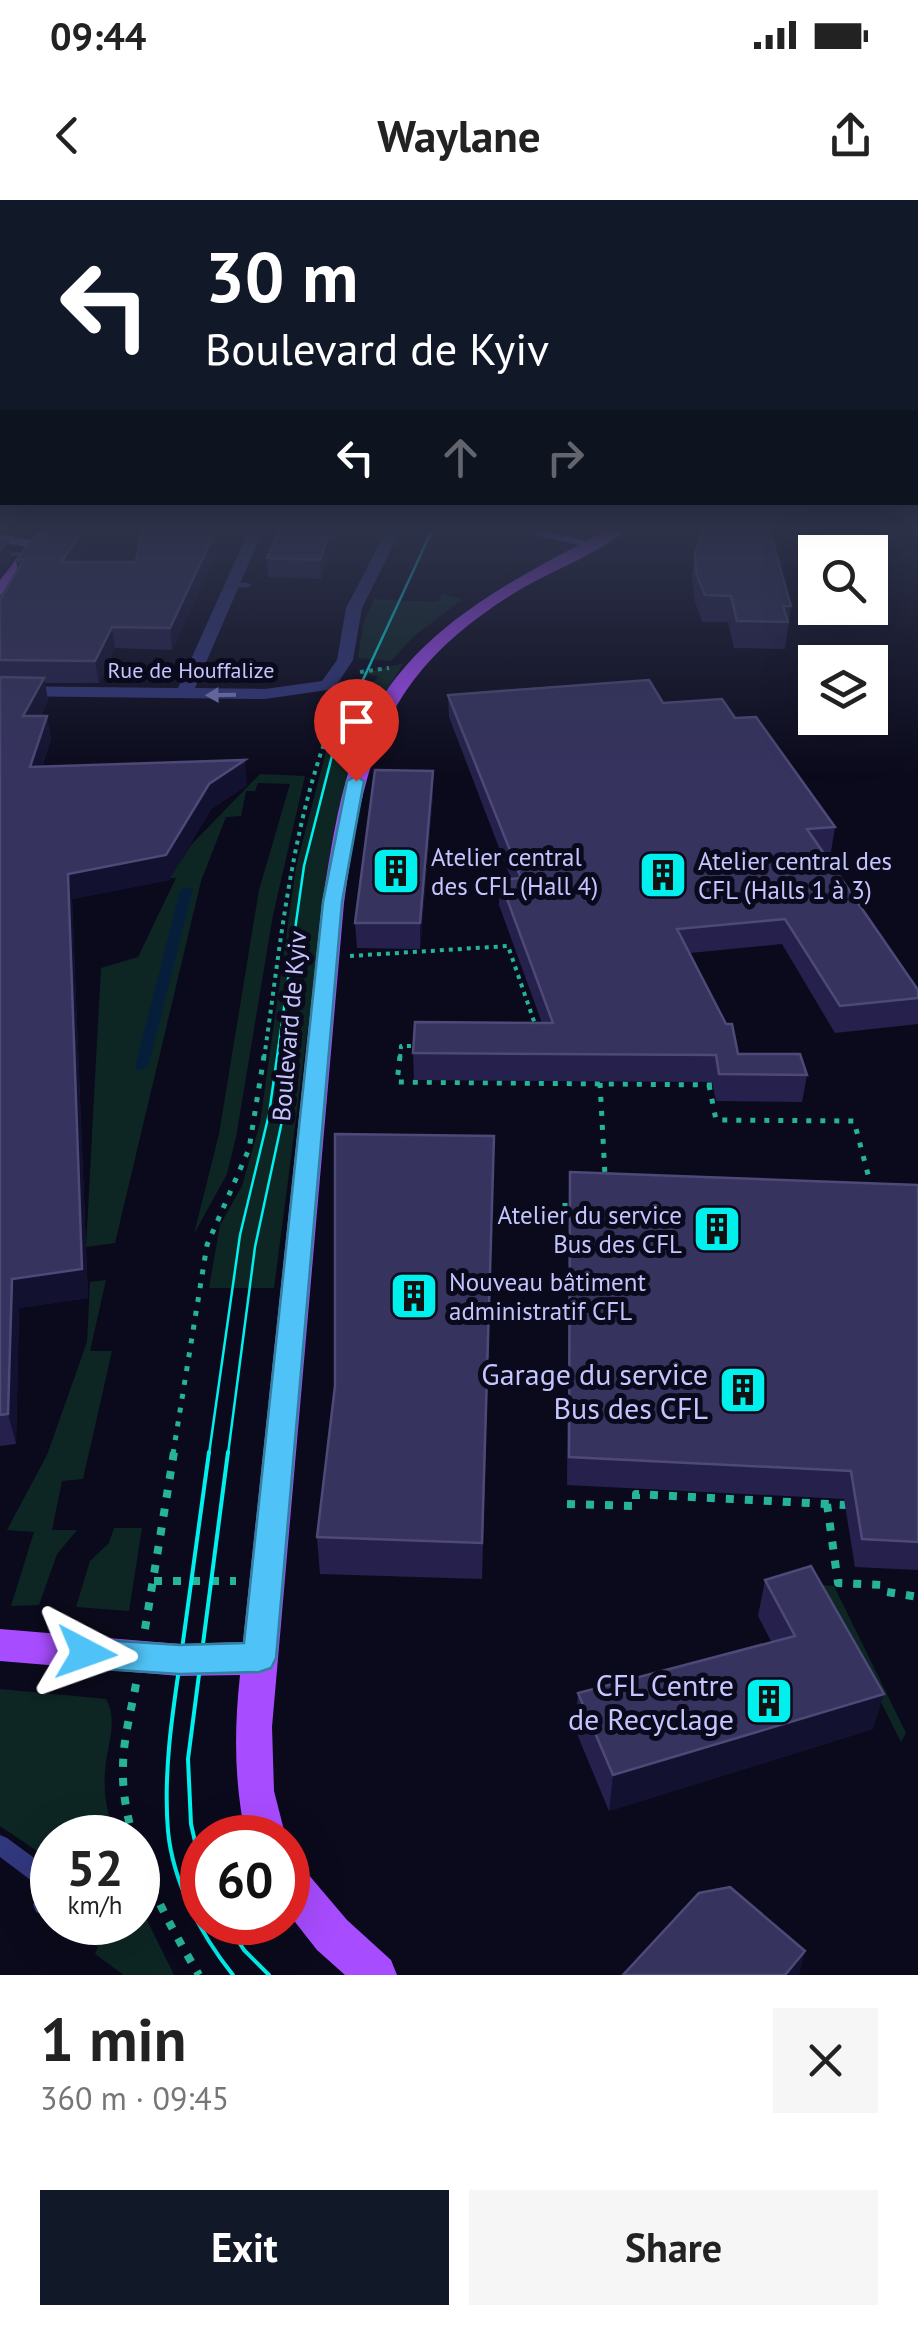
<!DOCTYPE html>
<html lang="en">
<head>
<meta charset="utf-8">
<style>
  body { margin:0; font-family:"PT Sans",sans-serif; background:#f6f6f6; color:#222; height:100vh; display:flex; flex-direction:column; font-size:38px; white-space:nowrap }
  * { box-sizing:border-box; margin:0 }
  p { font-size:32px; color:#767676 }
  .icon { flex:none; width:55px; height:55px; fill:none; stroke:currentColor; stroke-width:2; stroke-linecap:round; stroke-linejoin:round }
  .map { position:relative; height:1775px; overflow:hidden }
  .drawer { display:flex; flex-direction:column; background:#fff; flex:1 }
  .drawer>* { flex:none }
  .top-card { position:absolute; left:0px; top:0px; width:920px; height:305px; box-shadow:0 10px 40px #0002; background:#111827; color:#fff; overflow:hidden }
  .controls { position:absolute; left:798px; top:335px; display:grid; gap:20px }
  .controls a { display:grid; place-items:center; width:90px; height:90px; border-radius:0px; background:#fff; box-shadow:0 10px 40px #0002; font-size:50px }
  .speed { position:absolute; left:30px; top:1615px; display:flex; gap:20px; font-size:50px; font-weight:700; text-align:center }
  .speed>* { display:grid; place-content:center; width:130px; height:130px; border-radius:50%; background:#fff; box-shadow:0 10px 40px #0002; line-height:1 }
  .speed small { font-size:25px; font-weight:400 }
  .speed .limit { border:15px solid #d22; background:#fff; color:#111 }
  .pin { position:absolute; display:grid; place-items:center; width:85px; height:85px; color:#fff; margin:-102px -42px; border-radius:50% 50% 50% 0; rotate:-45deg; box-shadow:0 0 10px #0007 }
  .pin .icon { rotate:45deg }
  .me { position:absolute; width:110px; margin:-55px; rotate:94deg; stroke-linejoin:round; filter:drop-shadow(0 0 8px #0008) }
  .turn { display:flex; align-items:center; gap:35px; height:210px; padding:0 40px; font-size:45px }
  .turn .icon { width:130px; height:130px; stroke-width:2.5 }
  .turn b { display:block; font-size:70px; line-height:85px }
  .lanes { display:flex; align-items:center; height:95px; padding:0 40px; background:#0003; justify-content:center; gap:50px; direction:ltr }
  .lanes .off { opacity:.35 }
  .round { display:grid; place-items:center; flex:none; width:105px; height:105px; border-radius:0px; background:#f6f6f6 }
  .summary { display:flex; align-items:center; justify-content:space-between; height:170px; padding:0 40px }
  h1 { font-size:60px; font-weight:600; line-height:75px }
  .action { display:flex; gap:20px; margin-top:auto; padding:20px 40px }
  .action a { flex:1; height:115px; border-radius:0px; background:#111827; color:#fff; font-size:40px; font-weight:600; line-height:115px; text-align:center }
  .action a+a { background:#f6f6f6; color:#222 }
  .status { display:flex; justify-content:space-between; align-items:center; height:70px; padding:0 50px; background:#fff; direction:ltr }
  .status svg { height:28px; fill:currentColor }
  header { display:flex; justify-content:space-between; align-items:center; height:130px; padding:0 40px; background:#fff; font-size:45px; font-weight:600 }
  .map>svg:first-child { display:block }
  .green { fill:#0d2623 }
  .water { fill:#061e3a }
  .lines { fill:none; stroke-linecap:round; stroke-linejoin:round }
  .path-far2 { stroke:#25b39a; stroke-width:4; stroke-dasharray:4 5; stroke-linecap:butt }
  .path-far1 { stroke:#25b39a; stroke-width:5; stroke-dasharray:5 9; stroke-linecap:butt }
  .path { stroke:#25b39a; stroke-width:8; stroke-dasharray:8 11; stroke-linecap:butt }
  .lane { fill:#32387e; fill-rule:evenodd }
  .street { fill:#32387e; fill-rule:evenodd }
  .secondary { fill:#5c6bff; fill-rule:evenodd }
  .primary { fill:#a84cff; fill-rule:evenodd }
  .tram-far1 { stroke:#00f0ed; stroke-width:2.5 }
  .tram { stroke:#00f0ed; stroke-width:4 }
  .wall { fill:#25214c }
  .shaded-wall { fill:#131130 }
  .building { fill:#36335f; stroke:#4d4a78; stroke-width:2.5 }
  .oneway { fill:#7c7ebe }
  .route { fill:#4fc3f7; stroke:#337fa1; stroke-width:2.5 }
  .labels { text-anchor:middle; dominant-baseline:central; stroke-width:10; stroke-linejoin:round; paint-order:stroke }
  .far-street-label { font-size:22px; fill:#c5c5ff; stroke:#0b0a1c }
  .poi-label { font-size:25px; fill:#c5c5ff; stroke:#0b0a1c; text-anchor:start }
  .street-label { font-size:25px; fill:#c5c5ff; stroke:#0b0a1c }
  .near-poi-label { font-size:30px; fill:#c5c5ff; stroke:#0b0a1c; text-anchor:end }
</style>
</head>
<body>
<div class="status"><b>09:44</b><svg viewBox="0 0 49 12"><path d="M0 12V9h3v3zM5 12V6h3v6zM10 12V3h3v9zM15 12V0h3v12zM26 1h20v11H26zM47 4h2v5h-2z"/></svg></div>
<header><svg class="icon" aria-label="back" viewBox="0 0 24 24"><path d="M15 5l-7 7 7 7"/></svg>Waylane<svg class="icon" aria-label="share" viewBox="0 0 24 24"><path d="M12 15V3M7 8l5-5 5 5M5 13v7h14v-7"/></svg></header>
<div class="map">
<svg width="918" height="1775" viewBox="0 0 918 1775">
  <rect width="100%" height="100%" fill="#0b0a1c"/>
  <g class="green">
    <polygon points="442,394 463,399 414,436 391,461 358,458 363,424 374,399 438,402"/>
    <polygon points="404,463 374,510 357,548 331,650 274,1088 209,1088 220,1025 242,986 260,923 296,667 329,540 344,507 364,508 366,502 347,501 357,480 375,481 378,476 361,474"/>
    <polygon points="260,574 305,576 273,715 236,937 227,974 194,1034 219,934 259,690 290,584 258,583 255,591 246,591 241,616 226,617 201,681 115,1043 86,1047 101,768 138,757 176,678 170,678 191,645"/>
    <polygon points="106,1080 90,1151 112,1151 83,1279 62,1281 52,1330 77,1330 57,1354 39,1405 11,1406 34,1332 7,1330 47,1255 87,1142 90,1082"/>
    <polygon points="114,1328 142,1328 129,1411 76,1407 90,1361 109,1343"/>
    <polygon points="822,1385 834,1386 906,1533 901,1542"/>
    <path d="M0 1489 106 1499C119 1522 106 1547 105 1572 103 1594 108 1616 115 1637L52 1638V1661L0 1626Z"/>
    <polygon points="138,1702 174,1775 124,1775 95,1754 98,1747 61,1723 138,1722"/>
  </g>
  <polygon class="water" points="187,687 193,689 148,867 138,870 135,867 180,691"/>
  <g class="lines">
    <g class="path-far2">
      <polyline points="360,472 389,468"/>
      <polyline points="350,756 508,746 536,827"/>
      <path d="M264 858C282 737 292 609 343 496"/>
      <polyline points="400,858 401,846 419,846"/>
    </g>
    <g class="path-far1">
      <polyline points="400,856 397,882 717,885"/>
      <polyline points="600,883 605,976"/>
      <polyline points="709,885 716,920 854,921 871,986"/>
      <polyline points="565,1008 565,998 572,998"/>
      <polyline points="173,1254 207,1045 249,949 264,856"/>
    </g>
    <g class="path">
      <polyline points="567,1304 636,1306 636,1294 846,1305"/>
      <polyline points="827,1304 838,1383 883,1385 887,1392 918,1397"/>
      <polyline points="154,1381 236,1381"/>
      <polyline points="145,1429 174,1252"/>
      <path d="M136 1484C131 1512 123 1539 123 1568 121 1638 164 1716 199 1775"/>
    </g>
    <g class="lane">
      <polygon points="33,351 33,355 30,355 0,357 0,353"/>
      <path d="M229 382 248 383 252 385C247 389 236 387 229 386Z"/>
      <polygon points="0,1635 7,1638 52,1671 52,1707 50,1712 43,1715 36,1712 33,1705 40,1687 0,1657"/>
    </g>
    <polygon class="street" points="250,328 264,328 195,488 265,489 322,481 337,460 346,408 388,328 402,328 362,408 353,460 334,489 265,499 0,496 0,486 178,488"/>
    <g class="secondary">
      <polygon points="504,328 534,328 599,344 592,348"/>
      <polygon points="0,334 41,342 43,345 36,349 0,342"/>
    </g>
    <g class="primary">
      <polygon points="41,328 56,328 5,393 0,395 0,380"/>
      <path d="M611 328H629C597 355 552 370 516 392 382 475 365 555 344 703L272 1527 274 1591 286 1638H246C234 1582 234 1531 240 1475L180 1476 0 1461V1429L180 1444 243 1442 322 703C332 646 339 586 363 533 409 428 515 379 611 328Z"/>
      <polygon points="288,1661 302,1667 347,1720 391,1760 397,1775 345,1775 317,1750 288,1713"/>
    </g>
    <g class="tram-far1">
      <polyline points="209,1254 240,1035 269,914 304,666 337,536 433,328"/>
      <polyline points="228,1254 255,1047 285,907"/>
    </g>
    <g class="tram">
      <path d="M209 1252C200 1318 191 1383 182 1449 173 1509 163 1570 168 1631 173 1683 201 1735 233 1775"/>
      <polyline points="202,1672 191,1624 188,1559 228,1252"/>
      <polyline points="226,1722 244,1750 269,1775"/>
    </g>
  </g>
  <g class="wall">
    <polygon points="145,328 190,328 180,331 217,352 172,450 115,448 99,483 45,483 48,500 40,516 47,516 51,539 42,567 247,585 211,609 169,680 72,699 88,1098 19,1108 16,1244 0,1246 0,399 18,371 16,360 47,338 82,332 84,352 78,362 136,362"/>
    <polygon points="280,328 338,328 321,379 268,377 267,358"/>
    <polygon points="695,352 791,406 785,449 734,448 728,422 702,422 694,399 692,377"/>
    <polygon points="448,495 663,503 735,518 835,627 831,652 822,652 918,790 918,824 835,833 782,744 690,753 738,854 807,875 802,902 716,901 712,882 414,880 413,853 542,823 499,705 500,680 511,679 449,517"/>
    <polygon points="433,571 433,594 420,749 357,748 355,723"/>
    <polygon points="494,936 482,1379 320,1374 317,1337"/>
    <polygon points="570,972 918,985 918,1370 855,1367 844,1299 567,1285"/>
    <polygon points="765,1380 873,1529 609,1611 575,1529 578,1493 772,1443 758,1416"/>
  </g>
  <g class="shaded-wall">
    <polygon points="145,328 190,328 146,339"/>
    <polygon points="331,328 338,328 321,379 320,360"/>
    <polygon points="82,332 84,352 64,382 61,362"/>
    <polygon points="215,332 217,352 172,450 170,428"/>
    <polygon points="8,340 11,360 0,375 0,350"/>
    <polygon points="112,427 115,448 99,483 95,461"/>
    <polygon points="44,478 48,500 27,539 23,516"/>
    <polygon points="47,516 51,539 35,591 30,567"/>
    <polygon points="245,560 247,585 211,609 169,680 72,699 88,1098 19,1108 16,1244 8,1214 12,1079 68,674"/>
    <polygon points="433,571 433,594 420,749 420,723"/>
    <polygon points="884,1494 873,1529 609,1611 613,1575"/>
    <polygon points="805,1751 799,1775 785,1775"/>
  </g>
  <g class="building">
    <polygon points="280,328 331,328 320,360 267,358"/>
    <polygon points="705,328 764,328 767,339 772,339 791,406 783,406 788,422 737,421 731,396 705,395 696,373 695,352"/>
    <polygon points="142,330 215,332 170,428 112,427 95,461 0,460 0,399 24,360 16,360 34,338 47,338 52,331 82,332 61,362 136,362"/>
    <polygon points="0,339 8,340 0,350"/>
    <polygon points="0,477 44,478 23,516 47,516 30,567 245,560 209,584 166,655 68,674 82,1069 12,1079 8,1214 0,1215"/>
    <polygon points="649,480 663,503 722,499 735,518 756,517 835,627 807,629 918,790 918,798 840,806 785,719 677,729 726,824 732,824 738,854 800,854 807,875 719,874 716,855 413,853 415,822 553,823 500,680 521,678 448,495"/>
    <polygon points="375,570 433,571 420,723 355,723"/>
    <polygon points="335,934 494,936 482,1343 317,1337 335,1186"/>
    <polygon points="570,972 918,985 918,1342 862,1339 851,1271 569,1257"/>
    <polygon points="811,1366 884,1494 613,1575 578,1493 795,1436 765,1380"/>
    <polygon points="730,1687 805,1751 785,1775 623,1775 699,1693"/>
  </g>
  <defs><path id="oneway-solid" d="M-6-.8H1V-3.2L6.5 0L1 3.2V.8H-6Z" transform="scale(2.5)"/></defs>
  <use class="oneway" href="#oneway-solid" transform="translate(221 495) rotate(179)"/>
  <linearGradient id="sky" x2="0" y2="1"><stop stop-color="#06060f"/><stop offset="0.57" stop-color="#2e334b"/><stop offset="1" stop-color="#2e334b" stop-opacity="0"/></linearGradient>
  <rect width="918" height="577" fill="url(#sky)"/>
  <polygon class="route" points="356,576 364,581 342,702 276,1458 271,1468 259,1472 180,1474 86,1468 74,1464 70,1453 74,1443 86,1439 180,1445 244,1443 323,702 347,581"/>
  <defs>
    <g id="building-square" transform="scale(2.5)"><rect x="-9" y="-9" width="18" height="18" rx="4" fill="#00f0ed" stroke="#0b0a1c"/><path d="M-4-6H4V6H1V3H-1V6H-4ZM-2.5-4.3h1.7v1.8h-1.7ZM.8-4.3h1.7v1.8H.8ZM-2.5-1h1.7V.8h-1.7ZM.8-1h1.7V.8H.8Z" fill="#111"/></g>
  </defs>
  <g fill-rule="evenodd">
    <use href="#building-square" x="396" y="671"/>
    <use href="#building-square" x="663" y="675"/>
    <use href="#building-square" x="717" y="1029"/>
    <use href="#building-square" x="414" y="1096"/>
    <use href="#building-square" x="743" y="1190"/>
    <use href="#building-square" x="769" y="1501"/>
  </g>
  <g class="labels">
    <g class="far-street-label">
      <text x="191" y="470">Rue de Houffalize</text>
    </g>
    <g class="poi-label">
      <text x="431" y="657">Atelier central<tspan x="431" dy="29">des CFL (Hall 4)</tspan></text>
      <text x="698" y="661">Atelier central des<tspan x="698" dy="29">CFL (Halls 1 à 3)</tspan></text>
      <text x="682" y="1015" text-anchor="end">Atelier du service<tspan x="682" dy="29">Bus des CFL</tspan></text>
      <text x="449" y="1082">Nouveau bâtiment<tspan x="449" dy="29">administratif CFL</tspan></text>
    </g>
    <g class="street-label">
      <text transform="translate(289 826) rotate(-85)">Boulevard de Kyiv</text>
    </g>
    <g class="near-poi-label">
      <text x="708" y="1173">Garage du service<tspan x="708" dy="34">Bus des CFL</tspan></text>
      <text x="734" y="1484">CFL Centre<tspan x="734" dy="34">de Recyclage</tspan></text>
    </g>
  </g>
</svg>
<div class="controls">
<a><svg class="icon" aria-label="search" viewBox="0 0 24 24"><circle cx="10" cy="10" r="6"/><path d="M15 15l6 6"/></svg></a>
<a><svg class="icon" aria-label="layers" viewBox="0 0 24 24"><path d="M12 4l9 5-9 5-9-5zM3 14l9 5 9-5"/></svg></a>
</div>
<div class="speed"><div>52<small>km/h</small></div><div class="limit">60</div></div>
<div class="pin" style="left:356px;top:581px;background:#d93025"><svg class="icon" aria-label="arrive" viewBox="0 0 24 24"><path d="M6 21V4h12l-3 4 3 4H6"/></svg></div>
<svg class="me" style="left:86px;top:1453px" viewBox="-20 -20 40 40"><path d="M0-17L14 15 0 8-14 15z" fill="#4fc3f7" stroke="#fff" stroke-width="4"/></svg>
<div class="top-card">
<div class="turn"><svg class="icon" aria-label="left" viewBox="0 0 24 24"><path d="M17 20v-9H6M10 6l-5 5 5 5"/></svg><div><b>30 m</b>Boulevard de Kyiv</div></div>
<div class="lanes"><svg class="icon" aria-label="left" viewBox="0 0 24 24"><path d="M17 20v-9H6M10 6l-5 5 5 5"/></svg><svg class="icon off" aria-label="ahead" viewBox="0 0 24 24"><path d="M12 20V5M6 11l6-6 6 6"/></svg><svg class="icon off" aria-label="right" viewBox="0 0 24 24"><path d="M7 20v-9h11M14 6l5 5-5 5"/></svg></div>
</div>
</div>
<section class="drawer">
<div class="summary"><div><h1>1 min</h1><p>360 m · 09:45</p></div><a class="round"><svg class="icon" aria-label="close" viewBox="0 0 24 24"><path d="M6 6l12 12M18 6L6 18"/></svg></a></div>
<div class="action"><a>Exit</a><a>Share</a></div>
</section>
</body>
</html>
